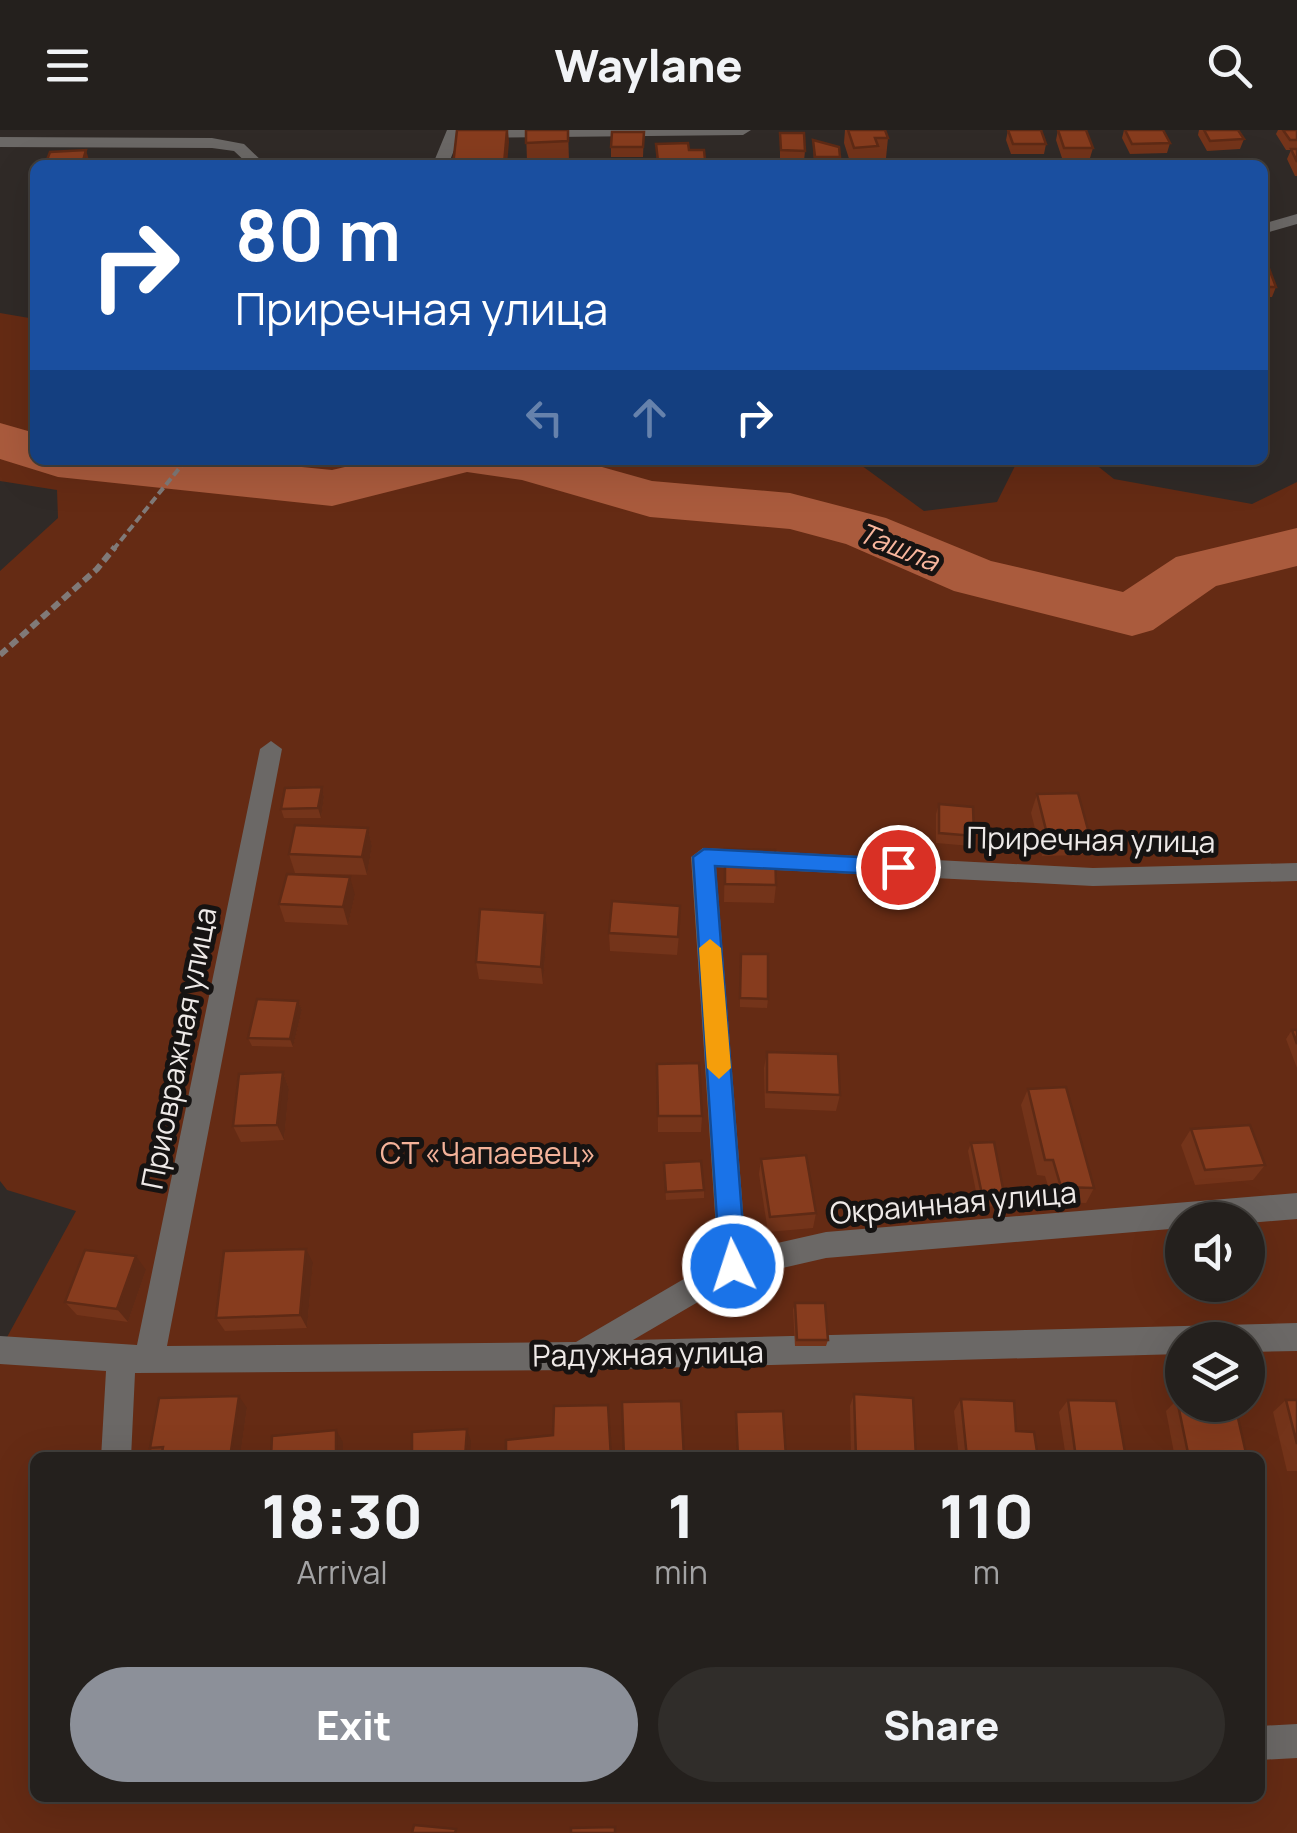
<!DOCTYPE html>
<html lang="en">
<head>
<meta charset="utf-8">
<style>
  body { margin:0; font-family:Manrope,sans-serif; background:#302d2a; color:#f1f3f6; height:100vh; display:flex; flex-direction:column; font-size:38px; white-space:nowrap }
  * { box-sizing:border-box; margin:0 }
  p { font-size:32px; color:#a3a3a4 }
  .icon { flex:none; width:55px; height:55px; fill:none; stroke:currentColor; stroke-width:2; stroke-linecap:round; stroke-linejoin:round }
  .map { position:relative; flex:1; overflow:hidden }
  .drawer { position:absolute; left:30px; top:1322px; width:1235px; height:350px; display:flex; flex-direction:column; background:#24201d; border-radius:15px; box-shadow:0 10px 40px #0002,0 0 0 2px #413e3b }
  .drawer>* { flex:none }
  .banner { position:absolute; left:30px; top:30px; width:1238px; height:305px; border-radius:15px; box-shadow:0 10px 40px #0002,0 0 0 2px #413e3b; background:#1a4fa0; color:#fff; overflow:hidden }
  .controls { position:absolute; left:1165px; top:1072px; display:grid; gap:20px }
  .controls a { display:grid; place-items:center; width:100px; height:100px; border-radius:50%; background:#24201d; box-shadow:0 10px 40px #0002,0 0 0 2px #413e3b; font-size:50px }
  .pin { position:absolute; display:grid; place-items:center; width:85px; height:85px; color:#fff; margin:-42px; border:5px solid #fff; border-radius:50%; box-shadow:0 2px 10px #0007 }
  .me { position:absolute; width:110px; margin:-55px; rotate:356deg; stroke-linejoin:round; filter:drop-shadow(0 0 8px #0008) }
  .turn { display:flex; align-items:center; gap:35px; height:210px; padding:0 40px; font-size:45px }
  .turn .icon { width:130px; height:130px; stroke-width:2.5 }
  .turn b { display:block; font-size:70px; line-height:85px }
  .lanes { display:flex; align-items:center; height:95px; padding:0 40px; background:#0003; justify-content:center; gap:50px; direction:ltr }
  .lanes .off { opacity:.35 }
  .eta { display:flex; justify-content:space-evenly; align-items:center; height:170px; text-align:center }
  .eta b { font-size:60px; font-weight:800; line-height:70px }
  .cta { display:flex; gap:20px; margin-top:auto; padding:20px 40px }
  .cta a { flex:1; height:115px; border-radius:60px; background:#8c9099; color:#fff; font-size:40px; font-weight:800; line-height:115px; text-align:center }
  .cta a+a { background:#302d2a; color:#f1f3f6 }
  header { display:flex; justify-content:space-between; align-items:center; height:130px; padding:0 40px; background:#24201d; font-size:45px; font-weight:800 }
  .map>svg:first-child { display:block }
  .green { fill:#652b14; fill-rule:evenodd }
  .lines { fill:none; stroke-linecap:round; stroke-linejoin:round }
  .river { fill:#aa5b3d; fill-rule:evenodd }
  .path-far1 { stroke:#807a78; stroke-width:4; stroke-dasharray:8 4; stroke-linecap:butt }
  .path { stroke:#807a78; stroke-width:6; stroke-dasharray:9 5; stroke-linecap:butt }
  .minor { fill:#6b6866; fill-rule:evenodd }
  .wall { fill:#74341a }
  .shaded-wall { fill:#5e2a15 }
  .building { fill:#873c1e; stroke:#5e2a15; stroke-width:2.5 }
  .route { fill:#1a73e8; stroke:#114b97; stroke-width:2.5 }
  .slow { fill:#f59e0b }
  .labels { text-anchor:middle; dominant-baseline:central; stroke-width:10; stroke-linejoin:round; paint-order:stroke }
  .far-water-label { font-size:28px; font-style:italic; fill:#f8b69d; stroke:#161312 }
  .street-label { font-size:30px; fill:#eee9e7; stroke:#161312 }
  .park-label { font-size:30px; fill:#f4b299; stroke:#161312 }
</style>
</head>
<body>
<header><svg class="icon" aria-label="menu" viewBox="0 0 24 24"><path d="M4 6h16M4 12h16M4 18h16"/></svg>Waylane<svg class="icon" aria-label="search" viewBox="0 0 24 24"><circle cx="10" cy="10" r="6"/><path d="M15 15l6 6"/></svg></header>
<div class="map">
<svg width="1297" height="1703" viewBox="0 0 1297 1703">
  <rect width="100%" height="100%" fill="#302a27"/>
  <path class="green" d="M0 183 35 189V330H854L924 381 997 372 1018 330H1090L1114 349 1252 374 1297 352V1703H0V1220L76 1081 7 1060 0 1051V441L58 388 57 360 0 351ZM1182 1090H1248V1155H1182ZM1182 1210H1248V1275H1182ZM35 1328H1260V1668H35Z"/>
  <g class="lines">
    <polygon class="river" points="0,293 35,303 35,330 231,330 332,340 375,330 577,330 652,351 790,363 886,388 991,431 1123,462 1176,427 1297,398 1297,436 1216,456 1153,500 1132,506 954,461 846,414 790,399 650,387 522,350 467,342 332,376 58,347 0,329"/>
    <polyline class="path-far1" points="113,420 186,330"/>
    <polyline class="path" points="0,525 97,439 115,417"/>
    <g class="minor">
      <polygon points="447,0 751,0 743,5 459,8 448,35 397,35 405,30 435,29"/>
      <polygon points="0,7 212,8 244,14 266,35 249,35 234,21 212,18 0,17"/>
      <polygon points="1297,84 1297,94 1262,104 1262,94"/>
      <polygon points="271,611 282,619 167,1216 576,1212 718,1129 691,727 703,718 1093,738 1297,733 1297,751 1093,756 716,737 746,1120 826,1102 1297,1063 1297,1089 1248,1093 1182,1090 1182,1098 826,1128 739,1148 633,1210 1297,1193 1297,1221 1248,1222 1248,1210 1182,1210 1182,1224 580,1240 135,1243 131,1328 101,1328 106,1241 0,1234 0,1206 137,1215 260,619"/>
      <polygon points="1297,1594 1297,1628 1260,1630 1260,1596"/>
    </g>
  </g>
  <g class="wall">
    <polygon points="526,0 568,0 569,31 527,32"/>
    <polygon points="845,0 885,0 888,8 886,28 877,28 876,35 851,35 844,13"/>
    <polygon points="1008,0 1046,14 1044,24 1011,24 1006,10"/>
    <polygon points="1058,0 1093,18 1090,28 1062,28 1056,10"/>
    <polygon points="1124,0 1163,0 1170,13 1167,23 1130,24 1122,8"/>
    <polygon points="1199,0 1238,0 1244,9 1240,19 1207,21 1198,5"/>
    <polygon points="1278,0 1297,0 1297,46 1295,46 1287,29 1291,20 1286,20 1276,4"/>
    <polygon points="644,2 643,27 611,27 611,17"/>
    <polygon points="780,3 805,21 804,31 780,30"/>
    <polygon points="813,10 840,27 839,35 814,35"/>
    <polygon points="656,14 689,20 705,30 705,35 657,35"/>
    <polygon points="1262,136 1276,157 1272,167 1262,167"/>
    <polygon points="322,657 324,667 321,688 284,688 281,679"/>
    <polygon points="1037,664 1090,707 1082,725 1042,726 1031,683"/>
    <polygon points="939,674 974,706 971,716 936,713 936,684"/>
    <polygon points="368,698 372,716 367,745 295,743 289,724"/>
    <polygon points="725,719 776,755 774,773 724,772"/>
    <polygon points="355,765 348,795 285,792 279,774"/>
    <polygon points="680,794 677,825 610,821 609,803"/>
    <polygon points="547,801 543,854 479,849 476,832"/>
    <polygon points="740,833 768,869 767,878 740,877"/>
    <polygon points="298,871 302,880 293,917 252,916 248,908"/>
    <polygon points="1292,900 1297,900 1297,938 1286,909"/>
    <polygon points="767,922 840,965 836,981 765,978 764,938"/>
    <polygon points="657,934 702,986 701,1002 658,1002"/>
    <polygon points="283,942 289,959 284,1010 241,1012 233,996"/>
    <polygon points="1028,959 1094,1058 1086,1073 1053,1072 1045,1046 1037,1045 1021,975"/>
    <polygon points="1191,999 1265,1035 1253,1050 1195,1055 1181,1015"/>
    <polygon points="971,1013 1005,1069 1002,1076 979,1077 968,1021"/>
    <polygon points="761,1029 816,1083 813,1098 768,1102 759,1044"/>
    <polygon points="664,1041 704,1060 704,1068 666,1070"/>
    <polygon points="313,1133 307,1198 225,1201 216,1188"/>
    <polygon points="146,1140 128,1192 77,1185 65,1172"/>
    <polygon points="795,1173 828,1210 826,1216 795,1216 793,1180"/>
    <polygon points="854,1264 916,1328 851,1328 850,1276"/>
    <polygon points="961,1269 1016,1301 1038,1328 959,1328 954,1281"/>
    <polygon points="1068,1270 1126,1328 1066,1328 1059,1282"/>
    <polygon points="1177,1270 1246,1323 1241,1328 1175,1328 1166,1281"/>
    <polygon points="1286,1270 1297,1270 1297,1341 1287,1341 1273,1282"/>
    <polygon points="247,1278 240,1328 159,1328 150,1318"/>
  </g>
  <g class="shaded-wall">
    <polygon points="507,0 508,0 509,12 507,35 504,35"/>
    <polygon points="86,20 89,30 88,35 82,35"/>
    <polygon points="322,657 324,667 321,688 318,678"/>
    <polygon points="368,698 372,716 367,745 362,727"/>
    <polygon points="350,747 355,765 348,795 343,777"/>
    <polygon points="545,783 547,801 543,854 541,837"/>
    <polygon points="298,871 302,880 293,917 290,909"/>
    <polygon points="283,942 289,959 284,1010 277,995"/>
    <polygon points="306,1119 313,1133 307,1198 300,1185"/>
    <polygon points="136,1126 146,1140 128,1192 117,1179"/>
    <polygon points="239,1266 247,1278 240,1328 230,1328"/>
    <polygon points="467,1299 471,1311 470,1328 465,1328"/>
    <polygon points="336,1300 343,1312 343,1328 336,1328"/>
  </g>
  <g class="building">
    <polygon points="457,0 507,0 504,34 453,35"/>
    <polygon points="526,0 568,0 568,11 526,13"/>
    <polygon points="848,0 885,0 888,8 875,8 878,16 854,18"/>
    <polygon points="1008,0 1041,0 1046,14 1013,14"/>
    <polygon points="1058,0 1086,0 1093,18 1064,18"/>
    <polygon points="1125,0 1163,0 1170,13 1132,14"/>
    <polygon points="1204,0 1238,0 1244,9 1210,11"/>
    <polygon points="1283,0 1297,0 1297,10 1290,10"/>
    <polygon points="612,2 644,2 643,17 611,17"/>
    <polygon points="780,3 804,3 805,21 781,20"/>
    <polygon points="813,10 839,17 840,27 815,27"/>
    <polygon points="688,13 689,20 704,20 705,30 658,31 656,14"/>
    <polygon points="1291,19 1297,19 1297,32"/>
    <polygon points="86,20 82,34 45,35 50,22"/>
    <polygon points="1262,136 1268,136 1276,157 1262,157"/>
    <polygon points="322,657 318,678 281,679 285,658"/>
    <polygon points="1078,663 1090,707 1048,708 1037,664"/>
    <polygon points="939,674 973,677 974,706 939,703"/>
    <polygon points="295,695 368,698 362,727 289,724"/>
    <polygon points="725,719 775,720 776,755 725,754"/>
    <polygon points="287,744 350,747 343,777 279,774"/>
    <polygon points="612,771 680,776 678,807 609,803"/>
    <polygon points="480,779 545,783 541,837 476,832"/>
    <polygon points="741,824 768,824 768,869 740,868"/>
    <polygon points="257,869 298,871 290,909 248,908"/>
    <polygon points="1292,900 1297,900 1297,914"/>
    <polygon points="767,922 838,924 840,965 767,962"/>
    <polygon points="699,933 702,986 658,986 657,934"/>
    <polygon points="283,942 277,995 233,996 239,944"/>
    <polygon points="1066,957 1094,1058 1061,1057 1053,1030 1045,1030 1028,959"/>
    <polygon points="1250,995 1265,1035 1205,1040 1191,999"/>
    <polygon points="994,1012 1005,1069 983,1069 971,1013"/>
    <polygon points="806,1025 816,1083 770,1087 761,1029"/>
    <polygon points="701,1031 704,1060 666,1062 664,1033"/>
    <polygon points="306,1119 300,1185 216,1188 224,1121"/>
    <polygon points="85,1120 136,1126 117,1179 65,1172"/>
    <polygon points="795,1173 825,1173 828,1210 797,1210"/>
    <polygon points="854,1264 913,1268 916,1328 856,1328"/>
    <polygon points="239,1266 230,1328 161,1328 163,1317 150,1318 159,1268"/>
    <polygon points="961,1269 1014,1271 1016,1301 1034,1302 1038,1328 967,1328"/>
    <polygon points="1068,1270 1116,1271 1126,1328 1076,1328"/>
    <polygon points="1177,1270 1182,1270 1182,1275 1235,1275 1246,1323 1188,1323"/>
    <polygon points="1286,1270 1297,1270 1297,1314"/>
    <polygon points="681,1271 684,1328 624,1328 622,1272"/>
    <polygon points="608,1275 611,1328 506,1328 506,1310 553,1305 554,1276"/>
    <polygon points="783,1281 786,1327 738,1328 736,1282"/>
    <polygon points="467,1299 465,1328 412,1328 412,1302"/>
    <polygon points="336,1300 336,1328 271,1328 272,1306"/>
    <polygon points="414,1695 456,1699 455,1703 412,1703"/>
    <polygon points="615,1697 615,1703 571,1703 571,1698"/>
  </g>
  <polygon class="route" points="704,719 898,729 909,737 898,745 715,736 746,1136 742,1145 733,1148 724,1145 720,1136 693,727"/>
  <polygon class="slow" points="710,809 721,818 731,938 719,949 707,938 699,818"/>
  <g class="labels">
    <g class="far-water-label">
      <text transform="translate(899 416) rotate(22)">Ташла</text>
    </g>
    <g class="street-label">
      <text transform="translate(1091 709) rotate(1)">Приречная улица</text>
      <text transform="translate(178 918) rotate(-79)">Приовражная улица</text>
      <text transform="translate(953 1072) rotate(-5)">Окраинная улица</text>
      <text transform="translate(648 1223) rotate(-1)">Радужная улица</text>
    </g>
    <g class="park-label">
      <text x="488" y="1022">СТ «Чапаевец»</text>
    </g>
  </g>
</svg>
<div class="controls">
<a><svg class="icon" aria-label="sound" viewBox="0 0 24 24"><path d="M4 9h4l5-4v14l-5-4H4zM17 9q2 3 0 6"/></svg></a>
<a><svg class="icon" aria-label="layers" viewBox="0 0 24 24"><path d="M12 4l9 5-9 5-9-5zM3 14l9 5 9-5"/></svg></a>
</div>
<div class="pin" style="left:898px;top:737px;background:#d93025"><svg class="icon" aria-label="arrive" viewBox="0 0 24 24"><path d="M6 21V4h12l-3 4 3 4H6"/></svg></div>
<svg class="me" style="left:733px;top:1136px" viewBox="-20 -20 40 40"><circle r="17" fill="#1a73e8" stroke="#fff" stroke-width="3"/><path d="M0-11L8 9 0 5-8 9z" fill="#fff"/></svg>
<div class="banner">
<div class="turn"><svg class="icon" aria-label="right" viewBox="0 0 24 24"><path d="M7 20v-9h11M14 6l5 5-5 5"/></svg><div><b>80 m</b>Приречная улица</div></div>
<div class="lanes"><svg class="icon off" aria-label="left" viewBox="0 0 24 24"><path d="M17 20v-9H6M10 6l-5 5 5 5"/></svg><svg class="icon off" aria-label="ahead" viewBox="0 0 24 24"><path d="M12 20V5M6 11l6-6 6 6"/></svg><svg class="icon" aria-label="right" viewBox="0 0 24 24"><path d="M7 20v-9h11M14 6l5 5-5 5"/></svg></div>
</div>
<section class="drawer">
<div class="eta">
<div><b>18:30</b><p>Arrival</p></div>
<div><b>1</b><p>min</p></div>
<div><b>110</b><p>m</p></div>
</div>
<div class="cta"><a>Exit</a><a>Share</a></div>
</section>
</div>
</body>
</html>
